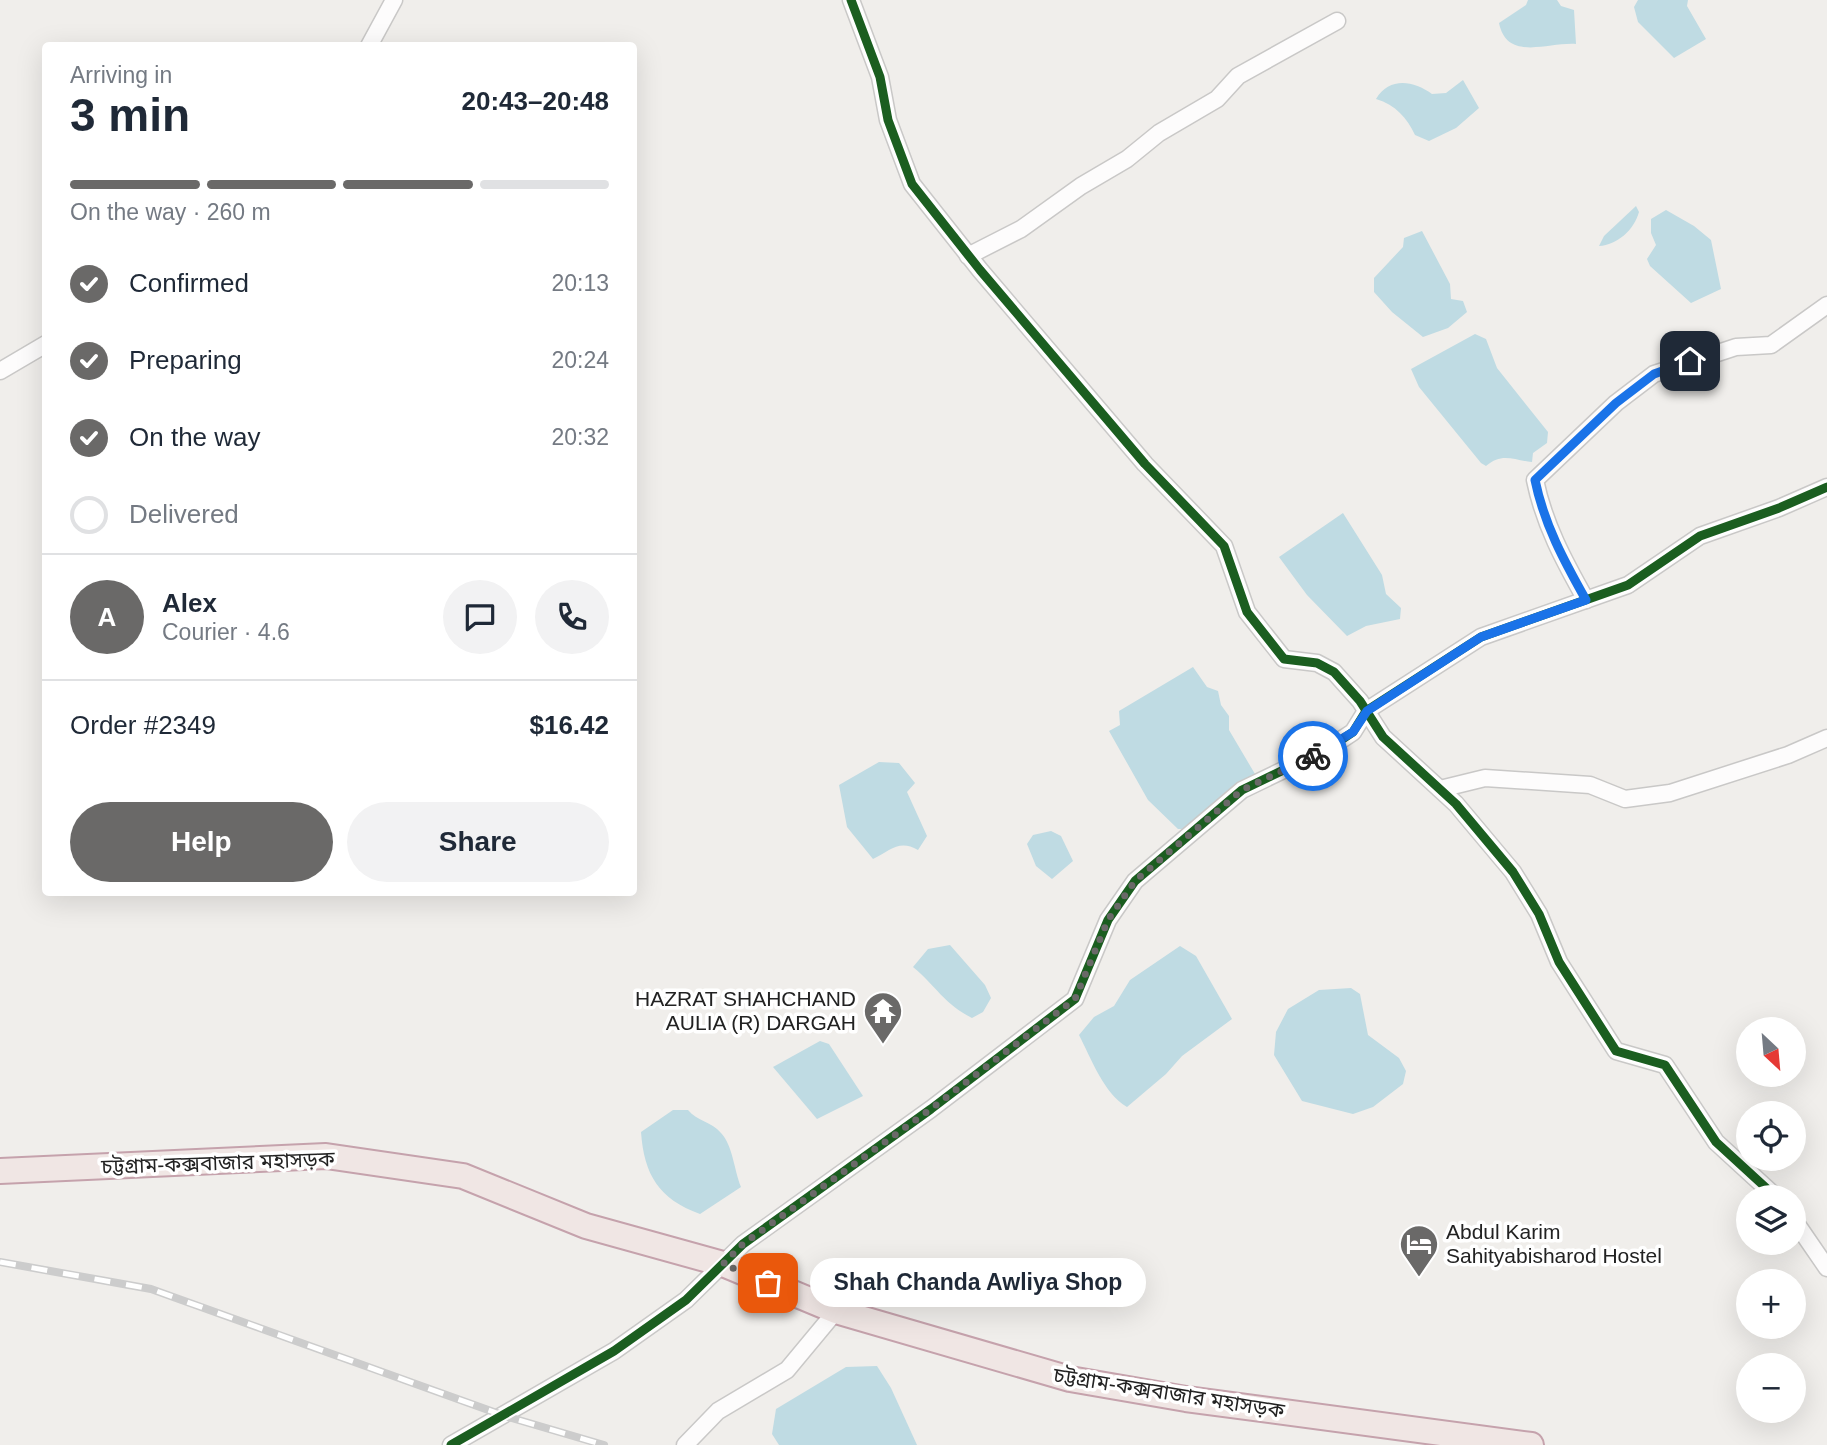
<!DOCTYPE html>
<meta charset="utf-8">
<style>
:root{--surface:#fff;--page:#f2f2f3;--text:#1f2937;--muted:#747a83;--line:#e0e1e3;--accent:#6a6968}
body{margin:0;font-family:Helvetica,"Noto Sans Bengali",sans-serif;background:var(--page);color:var(--text);height:100vh;display:flex;flex-direction:column;font-size:26px;white-space:nowrap}
*{box-sizing:border-box;margin:0}
p{font-size:23px;color:var(--muted)}
.icon{flex:none;width:38px;height:38px;fill:none;stroke:currentColor;stroke-width:2;stroke-linecap:round;stroke-linejoin:round}
.map{position:relative;flex:1;overflow:hidden}
.side{position:absolute;left:42px;top:42px;width:595px;height:854px;display:flex;flex-direction:column;background:var(--surface);border-radius:7px;box-shadow:0 7px 28px #0002}
.side>*{flex:none}
.needle{width:46px;rotate:154deg}
.controls{position:absolute;left:1736px;top:1017px;display:grid;gap:14px}
.controls a{display:grid;place-items:center;width:70px;height:70px;border-radius:50%;background:var(--surface);box-shadow:0 7px 28px #0002;font-size:35px}
.pin{position:absolute;display:grid;place-items:center;width:60px;height:60px;color:#fff;margin:-30px;border-radius:14px;box-shadow:0 4px 10px #0006}
.courier{position:absolute;display:grid;place-items:center;width:70px;height:70px;margin:-35px;border:5px solid #1a73e8;border-radius:50%;background:#fff;color:#222;box-shadow:0 2px 9px #0007}
.bubble{position:absolute;height:49px;border-radius:24px;background:var(--surface);box-shadow:0 7px 28px #0002;font-size:23px;font-weight:700;line-height:49px;text-align:center}
.head em{font-style:normal;font-weight:700}
.head div{display:flex;flex-direction:column-reverse}
.head{display:flex;align-items:center;justify-content:space-between;height:119px;padding:0 28px}
h1{font-size:46px;font-weight:700;line-height:52px}
.bar{display:grid;grid-template-columns:repeat(4,1fr);gap:10px 7px;align-content:center;height:84px;padding:0 28px}
.bar i{height:9px;border-radius:5px;background:var(--line)}
.bar .current{background:var(--accent)}
.bar p{grid-column:span 4}
.line{display:flex;align-items:center;gap:18px;padding:0 28px;border-top:2px solid var(--line)}
.line div{flex:1}
.round{display:grid;place-items:center;flex:none;width:74px;height:74px;border-radius:37px;background:var(--page)}
ol{padding:0 28px;list-style:none}
li{display:flex;align-items:center;gap:21px;height:77px}
li p{margin-inline-start:auto}
li .icon{padding:7px;border-radius:50%;background:var(--accent);color:#fff;stroke-width:4}
li:last-child{color:var(--muted)}
li i{width:38px;height:38px;border:4px solid var(--line);border-radius:50%}
.cta{display:flex;gap:14px;margin-top:auto;padding:14px 28px}
.cta a{flex:1;height:80px;border-radius:42px;background:var(--accent);color:#fff;font-size:28px;font-weight:700;line-height:80px;text-align:center}
.cta a+a{background:var(--page);color:var(--text)}
.map>svg:first-child{display:block}
.water{fill:#bfdbe3}
.lines{fill:none;stroke-linecap:round;stroke-linejoin:round}
.minor-casing{stroke:#c9c8c7;stroke-width:19}
.trunk-casing{stroke:#c5a2ac;stroke-width:28}
.minor{stroke:#fdfcfc;stroke-width:16}
.trunk{stroke:#f0e6e4;stroke-width:24}
.rail-casing{stroke:#ccc;stroke-width:8}
.rail{stroke:#fff;stroke-width:5;stroke-dasharray:16;stroke-linecap:butt}
.cycleway-casing{stroke:#fff;stroke-width:13}
.cycleway{stroke:#1b5e20;stroke-width:9}
.done{stroke:#6a6968;stroke-width:7;stroke-dasharray:0 12.6}
.route{stroke:#1a73e8;stroke-width:9}
.labels{text-anchor:middle;stroke-width:7;stroke-linejoin:round;paint-order:stroke}
.poi-label{font-size:21px;fill:#222;stroke:#fff;text-anchor:end}
.street-label{font-size:21px;fill:#222;stroke:#fff}
</style>
<div class="map">
<svg width="1827" height="1445" viewBox="0 0 1827 1445">
<rect width="100%" height="100%" fill="#f0eeeb"/>
<g class="water">
<path d="M 1528,0 L 1557,0 L 1561,6 L 1574,10 L 1576,44 C 1548,42 1507,62 1499,23 L 1526,5 Z"/>
<path d="M 1638,0 L 1688,0 L 1687,6 L 1706,39 L 1674,58 L 1638,22 L 1634,7 Z"/>
<path d="M 1463,80 L 1479,108 L 1456,128 L 1429,141 L 1415,135 C 1407,118 1396,105 1376,99 C 1389,77 1413,80 1432,94 L 1446,93 Z"/>
<path d="M 1636,206 L 1639,212 C 1634,230 1617,245 1599,246 L 1604,236 Z"/>
<path d="M 1666,210 L 1694,226 L 1711,240 L 1721,289 L 1691,303 L 1650,266 L 1647,259 L 1656,245 L 1651,233 L 1651,219 Z"/>
<path d="M 1422,231 L 1450,284 L 1451,299 L 1463,301 L 1467,312 L 1448,328 L 1423,337 L 1392,312 L 1374,292 L 1374,278 L 1403,247 L 1404,238 Z"/>
<path d="M 1475,334 L 1486,339 L 1497,368 L 1548,432 L 1547,443 L 1533,453 L 1532,462 C 1513,460 1502,452 1486,466 L 1481,463 L 1419,387 L 1411,369 Z"/>
<path d="M 1343,513 L 1382,575 L 1386,594 L 1401,608 L 1400,619 L 1366,626 L 1347,636 L 1307,595 L 1279,557 Z"/>
<path d="M 1193,667 L 1207,687 L 1218,691 L 1221,705 L 1229,716 L 1229,730 L 1255,774 L 1185,829 L 1178,829 L 1148,800 L 1109,731 L 1120,725 L 1119,711 Z"/>
<path d="M 879,762 L 899,763 L 915,783 L 907,792 L 927,836 L 918,850 C 899,839 890,851 873,859 L 847,827 L 839,785 Z"/>
<path d="M 1051,831 L 1061,836 L 1073,861 L 1052,879 L 1036,866 L 1027,844 L 1033,835 Z"/>
<path d="M 950,945 L 985,985 L 991,998 L 983,1012 L 972,1018 C 944,1004 936,986 913,967 L 928,949 Z"/>
<path d="M 1180,946 L 1196,956 L 1232,1019 L 1182,1056 L 1166,1074 L 1127,1107 C 1104,1094 1091,1058 1079,1035 L 1094,1017 L 1114,1006 L 1130,980 Z"/>
<path d="M 1351,988 L 1360,994 L 1368,1035 L 1399,1058 L 1406,1071 L 1403,1084 L 1373,1107 L 1353,1114 L 1302,1101 L 1274,1055 L 1276,1032 L 1288,1009 L 1319,990 Z"/>
<path d="M 820,1041 L 829,1044 L 863,1096 L 817,1119 L 773,1067 Z"/>
<path d="M 673,1110 L 688,1110 C 697,1121 712,1122 721,1133 C 733,1146 734,1170 741,1187 L 700,1214 C 659,1199 644,1175 641,1132 Z"/>
<path d="M 877,1366 L 891,1388 L 917,1445 L 779,1445 L 772,1434 L 776,1409 L 846,1367 Z"/>
</g>
<g class="lines">
<g class="minor-casing">
<g id="minor">
<path d="M 851,0 L 880,77 L 888,120 L 912,184 L 980,270 L 1145,464 L 1224,546 L 1247,612 L 1284,659 L 1317,663 L 1334,672 L 1360,701 L 1383,737 L 1456,804 L 1513,872 L 1539,914 L 1559,962 L 1616,1051 L 1665,1065 L 1716,1142 L 1776,1197"/>
<path d="M 369,46 L 394,0"/>
<path d="M 968,256 L 1021,229 L 1081,186 L 1127,159 L 1159,133 L 1217,99 L 1238,76 L 1337,21"/>
<path d="M 0,371 L 46,344"/>
<path d="M 1586,600 C 1564,561 1544,524 1535,480 L 1616,403 L 1654,374 L 1736,347 L 1771,345 L 1827,305"/>
<path d="M 1440,789 L 1485,778 L 1590,785 L 1625,799 L 1670,793 L 1788,755 L 1827,738"/>
<path d="M 1794,1220 L 1827,1268"/>
<path d="M 451,1445 L 614,1351 L 686,1300 L 743,1244 L 931,1109 L 1075,999 L 1108,920 L 1135,881 L 1242,790 L 1329,748 L 1353,732 L 1366,711 L 1481,637 L 1628,585 L 1700,536 L 1779,508 L 1827,487"/>
<path d="M 685,1445 L 718,1411 L 787,1370 L 836,1311"/>
</g>
</g>
<g class="trunk-casing">
<path id="trunk" d="M 0,1171 L 326,1156 L 463,1176 L 586,1226 L 723,1264 L 836,1311 L 1070,1379 L 1186,1399 L 1531,1445"/>
</g>
<use href="#minor" class="minor"/>
<use href="#trunk" class="trunk"/>
<g class="rail-casing">
<path id="rail" d="M 0,1262 L 151,1289 L 505,1416 L 604,1445"/>
</g>
<use href="#rail" class="rail"/>
<g class="cycleway-casing">
<g id="cycleway">
<path d="M 851,0 L 880,77 L 888,120 L 912,184 L 980,270 L 1145,464 L 1224,546 L 1247,612 L 1284,659 L 1317,663 L 1334,672 L 1360,701 L 1383,737 L 1456,804 L 1513,872 L 1539,914 L 1559,962 L 1616,1051 L 1665,1065 L 1716,1142 L 1776,1197"/>
<path d="M 451,1445 L 614,1351 L 686,1300 L 743,1244 L 931,1109 L 1075,999 L 1108,920 L 1135,881 L 1242,790 L 1329,748 L 1353,732 L 1366,711 L 1481,637 L 1628,585 L 1700,536 L 1779,508 L 1827,487"/>
</g>
</g>
<use href="#cycleway" class="cycleway"/>
</g>
<g class="lines">
<path class="done" d="M 768,1283 L 723,1264 L 743,1244 L 931,1109 L 1075,999 L 1108,920 L 1135,881 L 1242,790 L 1313,756"/>
<path class="route" d="M 1313,756 L 1353,732 L 1367,711 L 1481,637 L 1586,600 C 1564,561 1544,524 1535,480 L 1616,403 L 1654,374 L 1690,361"/>
</g>
<defs>
<g id="temple-pin" transform="scale(2.0125)"><path d="M0 17L-7.5 6A9.5 9.5 0 1 1 7.5 6Z" fill="#6a6968" stroke="#fff"/><path d="M0-6L5-2H3V0L6.5 2.5H4V6H1.5V3h-3V6H-4V2.5H-6.5L-3 0V-2H-5Z" fill="#fff"/></g>
<g id="hotel-pin" transform="scale(2.0125)"><path d="M0 17L-7.5 6A9.5 9.5 0 1 1 7.5 6Z" fill="#6a6968" stroke="#fff"/><path d="M-6-4.5h1.5V1H6V5H4.5V3h-9V5H-6ZM-4 0a1.8 1.8 0 1 1 3.6 0ZM.5 0V-2.5h3Q6-2.5 6 0Z" fill="#fff"/></g>
</defs>
<g fill-rule="evenodd">
<use href="#temple-pin" x="883" y="1011"/>
<use href="#hotel-pin" x="1419" y="1244"/>
</g>
<g class="labels">
<g class="poi-label">
<text x="856" y="1006">HAZRAT SHAHCHAND<tspan x="856" dy="24">AULIA (R) DARGAH</tspan></text>
<text x="1446" y="1239" text-anchor="start">Abdul Karim<tspan x="1446" dy="24">Sahityabisharod Hostel</tspan></text>
</g>
<g class="street-label">
<text transform="translate(218 1163) rotate(-2)" y="7">চট্টগ্রাম-কক্সবাজার মহাসড়ক</text>
<text transform="translate(1169 1393) rotate(9)" y="7">চট্টগ্রাম-কক্সবাজার মহাসড়ক</text>
</g>
</g>
</svg>
<div class="controls">
<a><svg class="needle" viewBox="-14 -14 28 28"><path d="M0-13l5 13h-10z" fill="#e53935"/><path d="M0 13l5-13h-10z" fill="#747a83"/></svg></a>
<a><svg class="icon" aria-label="locate" viewBox="0 0 24 24"><circle cx="12" cy="12" r="6"/><path d="M12 2v4M12 18v4M2 12h4M18 12h4"/></svg></a>
<a><svg class="icon" aria-label="layers" viewBox="0 0 24 24"><path d="M12 4l9 5-9 5-9-5zM3 14l9 5 9-5"/></svg></a>
<a>+</a>
<a>−</a>
</div>
<div class="pin" style="left:768px;top:1283px;background:#ea580c"><svg class="icon" aria-label="bag" viewBox="0 0 24 24"><path d="M5 8h14l-1 12H6zM9 8a3 3 0 0 1 6 0"/></svg></div>
<div class="pin" style="left:1690px;top:361px;background:#1f2937"><svg class="icon" aria-label="home" viewBox="0 0 24 24"><path d="M3 11l9-7 9 7M6 9v11h12V9"/></svg></div>
<div class="courier" style="left:1313px;top:756px"><svg class="icon" aria-label="bike" viewBox="0 0 24 24"><circle cx="6" cy="16" r="4"/><circle cx="18" cy="16" r="4"/><path d="M6 16l4-8h5l3 8M10 8l3 8H6M13 5h3"/></svg></div>
<div class="bubble" style="left:810px;top:1258px;width:336px">Shah Chanda Awliya Shop</div>
<section class="side">
<div class="head"><div><h1>3 min</h1><p>Arriving in</p></div><em>20:43–20:48</em></div>
<div class="bar"><i class="current"></i><i class="current"></i><i class="current"></i><i></i><p>On the way · 260 m</p></div>
<ol>
<li><svg class="icon" aria-label="check" viewBox="0 0 24 24"><path d="M5 12l5 5 9-10"/></svg>Confirmed<p>20:13</p></li>
<li><svg class="icon" aria-label="check" viewBox="0 0 24 24"><path d="M5 12l5 5 9-10"/></svg>Preparing<p>20:24</p></li>
<li><svg class="icon" aria-label="check" viewBox="0 0 24 24"><path d="M5 12l5 5 9-10"/></svg>On the way<p>20:32</p></li>
<li><i></i>Delivered</li>
</ol>
<div class="line" style="height:126px"><b class="round" style="background:var(--accent);color:#fff">A</b><div><b>Alex</b><p>Courier · 4.6</p></div><a class="round"><svg class="icon" aria-label="chat" viewBox="0 0 24 24"><path d="M4 5h16v11H9l-5 4z"/></svg></a><a class="round"><svg class="icon" aria-label="phone" viewBox="0 0 24 24"><path d="M5 4h4l2 5-3 2q2 4 5 5l2-3 5 2v4C11 20 4 13 5 4z"/></svg></a></div>
<div class="line" style="height:91px"><div>Order #2349</div><b>$16.42</b></div>
<div class="cta"><a>Help</a><a>Share</a></div>
</section>
</div>
